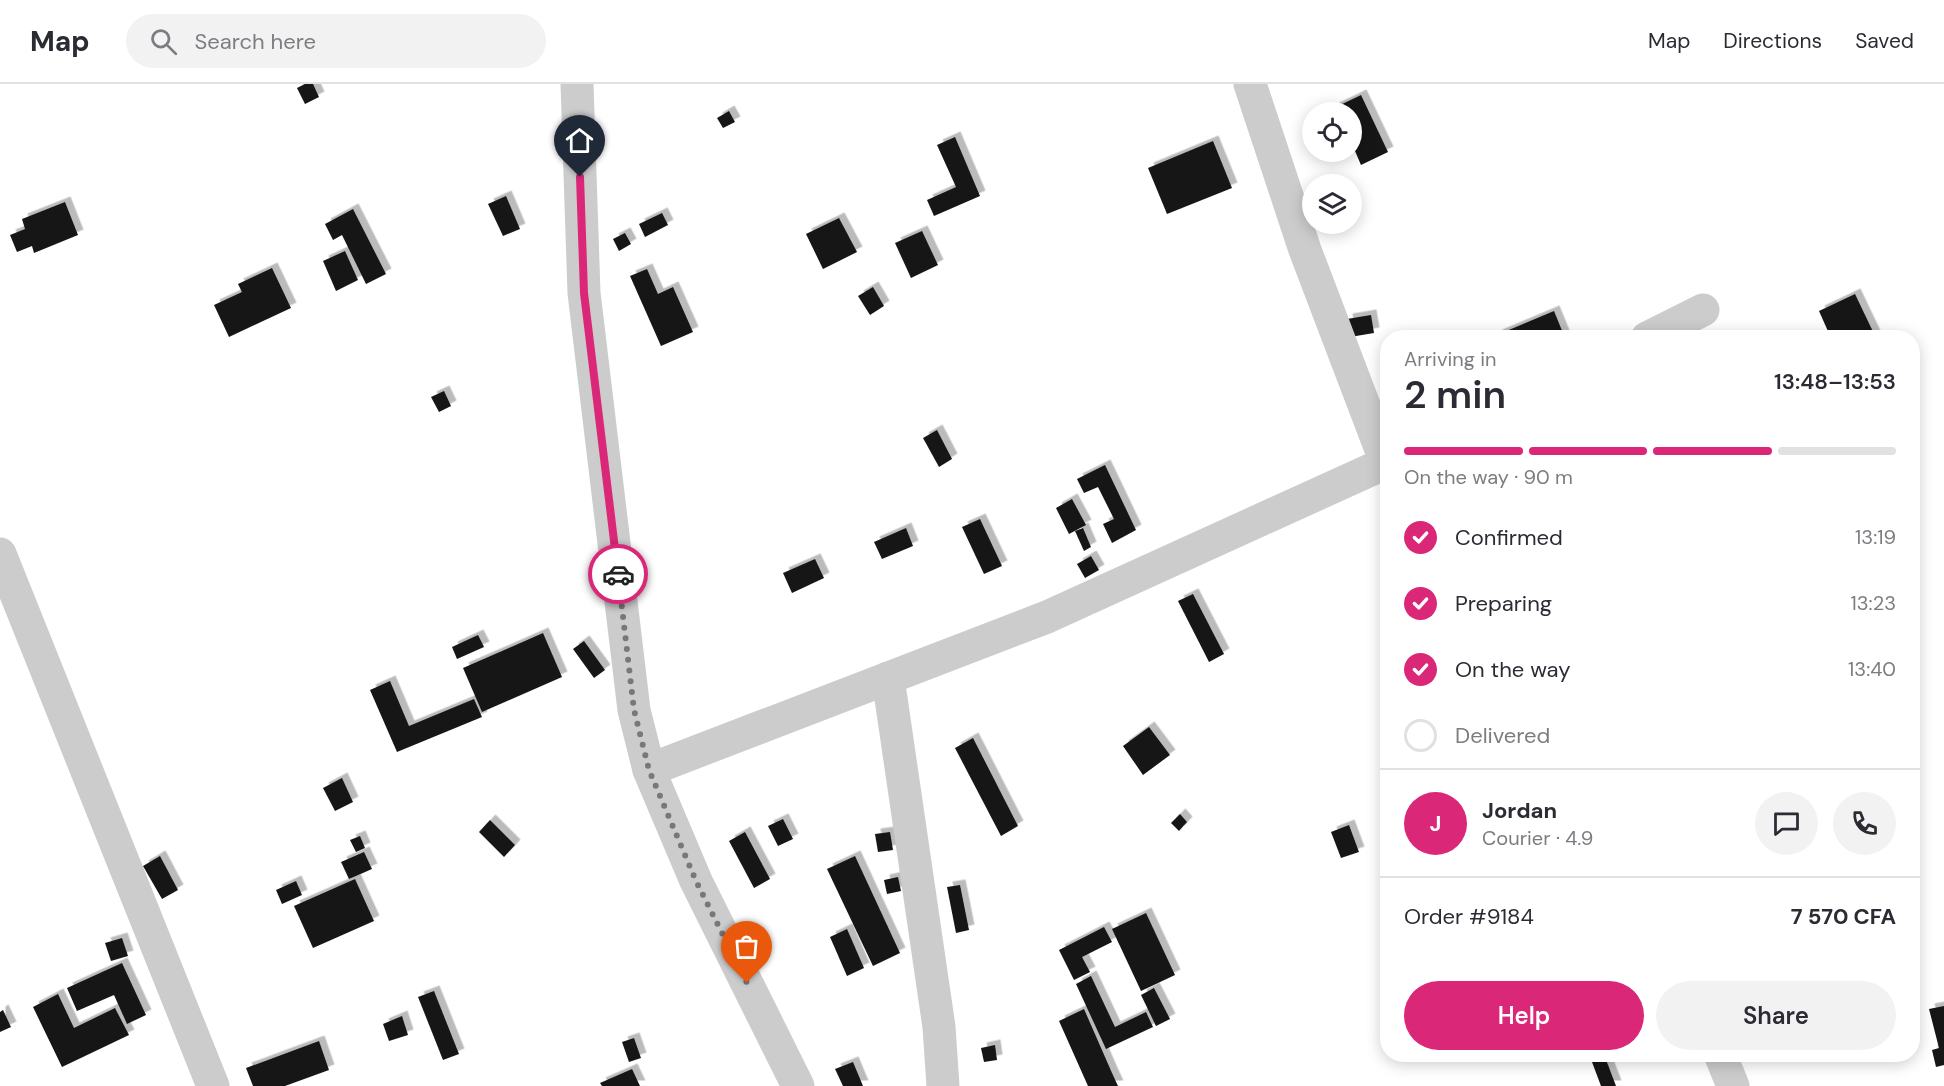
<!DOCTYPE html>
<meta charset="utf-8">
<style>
:root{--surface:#fff;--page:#f2f2f3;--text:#2b2b33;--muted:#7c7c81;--line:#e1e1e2;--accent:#db2777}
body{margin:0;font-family:"DM Sans",sans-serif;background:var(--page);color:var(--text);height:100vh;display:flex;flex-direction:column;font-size:22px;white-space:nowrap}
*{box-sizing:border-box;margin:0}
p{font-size:20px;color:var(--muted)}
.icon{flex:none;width:33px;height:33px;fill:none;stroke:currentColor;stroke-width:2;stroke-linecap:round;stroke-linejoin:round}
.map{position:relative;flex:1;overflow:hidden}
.side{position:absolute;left:1380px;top:246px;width:540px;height:732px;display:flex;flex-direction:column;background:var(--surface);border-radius:24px;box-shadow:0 3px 15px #0003}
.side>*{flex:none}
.buttons{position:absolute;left:1302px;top:18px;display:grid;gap:12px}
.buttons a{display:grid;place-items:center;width:60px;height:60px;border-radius:50%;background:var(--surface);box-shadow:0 3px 15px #0003;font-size:30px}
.pin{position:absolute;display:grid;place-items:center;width:51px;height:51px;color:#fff;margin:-62px -26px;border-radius:50% 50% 50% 0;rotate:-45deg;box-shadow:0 0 6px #0007}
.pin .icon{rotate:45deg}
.courier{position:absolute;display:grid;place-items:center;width:60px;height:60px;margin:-30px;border:4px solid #db2777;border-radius:50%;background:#fff;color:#222;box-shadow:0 2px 8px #0007}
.headline em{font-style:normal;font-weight:600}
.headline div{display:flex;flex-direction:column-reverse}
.headline{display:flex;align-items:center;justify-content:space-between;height:102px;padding:0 24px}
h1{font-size:39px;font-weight:600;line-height:45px}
.bar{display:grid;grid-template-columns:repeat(4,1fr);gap:9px 6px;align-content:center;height:72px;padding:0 24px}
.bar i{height:8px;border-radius:4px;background:var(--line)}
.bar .on{background:var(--accent)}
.bar p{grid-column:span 4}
.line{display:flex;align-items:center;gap:15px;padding:0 24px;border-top:2px solid var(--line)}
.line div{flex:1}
.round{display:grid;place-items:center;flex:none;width:63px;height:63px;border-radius:32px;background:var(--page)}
ol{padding:0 24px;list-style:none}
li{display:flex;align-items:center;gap:18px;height:66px}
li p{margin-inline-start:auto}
li .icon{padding:6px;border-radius:50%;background:var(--accent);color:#fff;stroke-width:4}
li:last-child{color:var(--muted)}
li i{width:33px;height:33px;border:3px solid var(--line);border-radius:50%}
.button{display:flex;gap:12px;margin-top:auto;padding:12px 24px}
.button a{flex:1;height:69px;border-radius:36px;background:var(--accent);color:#fff;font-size:24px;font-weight:600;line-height:69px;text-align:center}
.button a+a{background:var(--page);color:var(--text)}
header{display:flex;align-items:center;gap:36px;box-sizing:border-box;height:84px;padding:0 30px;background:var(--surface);border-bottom:2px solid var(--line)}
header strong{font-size:28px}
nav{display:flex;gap:33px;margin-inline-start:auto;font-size:21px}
.search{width:420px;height:54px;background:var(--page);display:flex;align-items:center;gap:15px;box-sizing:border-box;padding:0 21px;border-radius:33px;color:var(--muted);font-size:22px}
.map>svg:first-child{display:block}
.building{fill:#161616;filter:url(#shadow)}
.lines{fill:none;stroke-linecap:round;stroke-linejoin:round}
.minor{stroke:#ccc;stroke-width:33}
.done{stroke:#787878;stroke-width:6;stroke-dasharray:0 10.8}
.route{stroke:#db2777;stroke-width:8}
</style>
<header>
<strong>Map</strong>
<div class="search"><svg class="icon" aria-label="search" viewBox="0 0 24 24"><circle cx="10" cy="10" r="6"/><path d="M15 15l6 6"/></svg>Search here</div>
<nav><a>Map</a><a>Directions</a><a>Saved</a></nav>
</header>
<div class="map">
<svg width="1944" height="1002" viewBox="0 0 1944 1002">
<defs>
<filter id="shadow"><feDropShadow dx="5.5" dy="-5.5" stdDeviation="0" flood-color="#0004"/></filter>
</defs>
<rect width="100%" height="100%" fill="#fff"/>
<g class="building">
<path d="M 305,0 L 313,0 L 319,13 L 305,20 L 297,4 Z"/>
<path d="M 1361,11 L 1388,68 L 1361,81 L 1352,60 L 1352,28 L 1336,28 L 1334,24 Z"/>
<path d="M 729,27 L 735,38 L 723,44 L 717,34 Z"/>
<path d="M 955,53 L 980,112 L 934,132 L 927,116 L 956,103 L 937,61 Z"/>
<path d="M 1213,57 L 1232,104 L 1167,130 L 1148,84 Z"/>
<path d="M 506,112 L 520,145 L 503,152 L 488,120 Z"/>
<path d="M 65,118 L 78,151 L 34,169 L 32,162 L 17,168 L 10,151 L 25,145 L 22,135 Z"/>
<path d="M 353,125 L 386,190 L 366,200 L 342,151 L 333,156 L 325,140 Z"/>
<path d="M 662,129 L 668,141 L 645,153 L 639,140 Z"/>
<path d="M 839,134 L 857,168 L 823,185 L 806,150 Z"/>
<path d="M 922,147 L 938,181 L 911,194 L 895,159 Z"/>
<path d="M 625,149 L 631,160 L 619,167 L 613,155 Z"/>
<path d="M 345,167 L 358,196 L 336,207 L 323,177 Z"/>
<path d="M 272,184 L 291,224 L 229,253 L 214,221 L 242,208 L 238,200 Z"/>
<path d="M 647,185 L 658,210 L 673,203 L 693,248 L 661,262 L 630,192 Z"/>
<path d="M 873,203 L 884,222 L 870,231 L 858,212 Z"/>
<path d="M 1855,210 L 1876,254 L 1831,254 L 1819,227 Z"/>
<path d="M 1554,227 L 1565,254 L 1498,254 L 1497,251 Z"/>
<path d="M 1371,231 L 1374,249 L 1350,253 L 1347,235 Z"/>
<path d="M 444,307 L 451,322 L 439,328 L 431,313 Z"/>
<path d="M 937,346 L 952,375 L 939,383 L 923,354 Z"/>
<path d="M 1105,381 L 1136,446 L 1112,459 L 1103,440 L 1114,435 L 1098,403 L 1084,409 L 1077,395 Z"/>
<path d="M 1072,415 L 1086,441 L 1069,450 L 1056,424 Z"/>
<path d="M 980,435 L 1002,482 L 984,490 L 962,443 Z"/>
<path d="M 906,444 L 913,462 L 882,475 L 874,458 Z"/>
<path d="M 1083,444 L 1091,463 L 1084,467 L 1075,447 Z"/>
<path d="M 1091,472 L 1099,486 L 1085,494 L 1077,480 Z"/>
<path d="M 815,475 L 824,494 L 792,509 L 783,489 Z"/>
<path d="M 1193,510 L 1224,570 L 1209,578 L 1178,517 Z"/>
<path d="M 543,549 L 562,593 L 482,628 L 463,584 Z"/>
<path d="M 478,551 L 484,563 L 457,575 L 452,563 Z"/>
<path d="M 584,557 L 605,586 L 594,594 L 573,565 Z"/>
<path d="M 390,597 L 409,642 L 474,615 L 482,633 L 397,668 L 370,606 Z"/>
<path d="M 1149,643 L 1170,671 L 1143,691 L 1123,662 Z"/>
<path d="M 973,654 L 1018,742 L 1001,752 L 955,664 Z"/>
<path d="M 342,694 L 353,718 L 335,727 L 323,704 Z"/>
<path d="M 1180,730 L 1187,738 L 1179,747 L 1171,739 Z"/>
<path d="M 783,735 L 793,755 L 778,762 L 768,742 Z"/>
<path d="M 490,736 L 515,761 L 504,773 L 479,748 Z"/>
<path d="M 1349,741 L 1359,768 L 1341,774 L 1331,748 Z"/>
<path d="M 745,748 L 770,795 L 754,804 L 729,757 Z"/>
<path d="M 890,748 L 893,766 L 878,768 L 875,750 Z"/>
<path d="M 360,752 L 365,764 L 356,768 L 350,756 Z"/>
<path d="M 364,768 L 372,785 L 349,795 L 341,778 Z"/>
<path d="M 160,772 L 178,806 L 162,815 L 143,782 Z"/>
<path d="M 855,772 L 900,869 L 873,882 L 827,785 Z"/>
<path d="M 898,793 L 901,807 L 887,810 L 884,796 Z"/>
<path d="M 355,795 L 374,837 L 313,864 L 294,822 Z"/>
<path d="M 296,797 L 302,811 L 282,820 L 276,806 Z"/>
<path d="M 960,801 L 969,846 L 956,849 L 947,803 Z"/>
<path d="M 1146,829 L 1175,891 L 1141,907 L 1112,845 Z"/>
<path d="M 1104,843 L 1112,858 L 1082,873 L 1090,888 L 1074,896 L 1059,866 Z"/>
<path d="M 847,845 L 864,884 L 847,892 L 830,853 Z"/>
<path d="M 122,854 L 128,872 L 111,877 L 105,859 Z"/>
<path d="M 122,879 L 146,931 L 127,940 L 114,911 L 77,927 L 67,904 Z"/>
<path d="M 1091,892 L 1115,943 L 1146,928 L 1153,943 L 1106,965 L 1076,900 Z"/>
<path d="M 1154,904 L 1170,935 L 1156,942 L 1141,911 Z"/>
<path d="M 434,907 L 459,970 L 443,976 L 418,913 Z"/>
<path d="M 58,910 L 74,944 L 115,924 L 129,951 L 62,983 L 33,923 Z"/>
<path d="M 1944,922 L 1944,981 L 1936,983 L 1932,966 L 1939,964 L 1929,925 Z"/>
<path d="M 1084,925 L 1112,989 L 1118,1002 L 1088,1002 L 1059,937 Z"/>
<path d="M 3,926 L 11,943 L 0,948 L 0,928 Z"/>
<path d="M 402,932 L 408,951 L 389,957 L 383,940 Z"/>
<path d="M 634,954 L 641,974 L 629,978 L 622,958 Z"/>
<path d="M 319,957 L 329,986 L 285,1002 L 253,1002 L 246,984 Z"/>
<path d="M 995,961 L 997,976 L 984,978 L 981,964 Z"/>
<path d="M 1605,973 L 1616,1002 L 1601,1002 L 1592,978 Z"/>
<path d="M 853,978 L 863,1002 L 843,1002 L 835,985 Z"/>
<path d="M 632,985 L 640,1002 L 602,1002 L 600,999 Z"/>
</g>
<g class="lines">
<g class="minor">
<path d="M 577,0 L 584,209 L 634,626 L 649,686 L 696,797 L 798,1002"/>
<path d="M 1250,0 L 1305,166 L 1386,379"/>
<path d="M 1647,254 L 1703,226"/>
<path d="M 0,470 L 213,1002"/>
<path d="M 888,594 L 939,943 L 943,1002"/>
<path d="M 649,686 L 1047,533 L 1388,378"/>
<path d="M 1720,970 L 1733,1002"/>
</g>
</g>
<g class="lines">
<path class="done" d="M 618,490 L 634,626 L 649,686 L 696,797 L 747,899"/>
<path class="route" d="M 580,93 L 584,209 L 618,490"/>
</g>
</svg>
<div class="buttons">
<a><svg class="icon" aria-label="locate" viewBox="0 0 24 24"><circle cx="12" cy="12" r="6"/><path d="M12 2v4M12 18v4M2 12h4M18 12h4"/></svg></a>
<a><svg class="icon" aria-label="layers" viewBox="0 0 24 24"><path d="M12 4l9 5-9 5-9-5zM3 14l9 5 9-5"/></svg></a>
</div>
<div class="pin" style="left:747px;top:899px;background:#ea580c"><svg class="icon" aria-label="bag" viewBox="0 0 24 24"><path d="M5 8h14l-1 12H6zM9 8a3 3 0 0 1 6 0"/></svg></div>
<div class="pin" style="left:580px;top:93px;background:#1f2937"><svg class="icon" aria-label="home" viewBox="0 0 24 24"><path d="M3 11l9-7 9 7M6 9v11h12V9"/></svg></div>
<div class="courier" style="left:618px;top:490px"><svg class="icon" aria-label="car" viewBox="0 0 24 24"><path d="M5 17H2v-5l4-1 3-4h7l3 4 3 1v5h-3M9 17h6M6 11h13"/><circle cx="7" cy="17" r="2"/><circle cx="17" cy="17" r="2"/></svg></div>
<section class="side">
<div class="headline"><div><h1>2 min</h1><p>Arriving in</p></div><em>13:48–13:53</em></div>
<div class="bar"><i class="on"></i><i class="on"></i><i class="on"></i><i></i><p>On the way · 90 m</p></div>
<ol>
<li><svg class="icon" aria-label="check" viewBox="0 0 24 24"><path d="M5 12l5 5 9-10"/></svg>Confirmed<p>13:19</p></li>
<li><svg class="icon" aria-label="check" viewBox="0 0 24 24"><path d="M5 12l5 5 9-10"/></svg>Preparing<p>13:23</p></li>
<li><svg class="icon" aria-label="check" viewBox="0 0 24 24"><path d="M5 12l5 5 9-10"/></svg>On the way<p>13:40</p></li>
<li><i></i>Delivered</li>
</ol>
<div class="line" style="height:108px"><b class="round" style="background:var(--accent);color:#fff">J</b><div><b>Jordan</b><p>Courier · 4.9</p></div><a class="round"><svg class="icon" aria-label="chat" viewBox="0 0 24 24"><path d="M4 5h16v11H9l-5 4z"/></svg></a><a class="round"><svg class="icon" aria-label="phone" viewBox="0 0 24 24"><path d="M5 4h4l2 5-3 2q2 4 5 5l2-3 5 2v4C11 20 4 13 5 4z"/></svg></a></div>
<div class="line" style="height:78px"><div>Order #9184</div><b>7 570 CFA</b></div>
<div class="button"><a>Help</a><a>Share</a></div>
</section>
</div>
